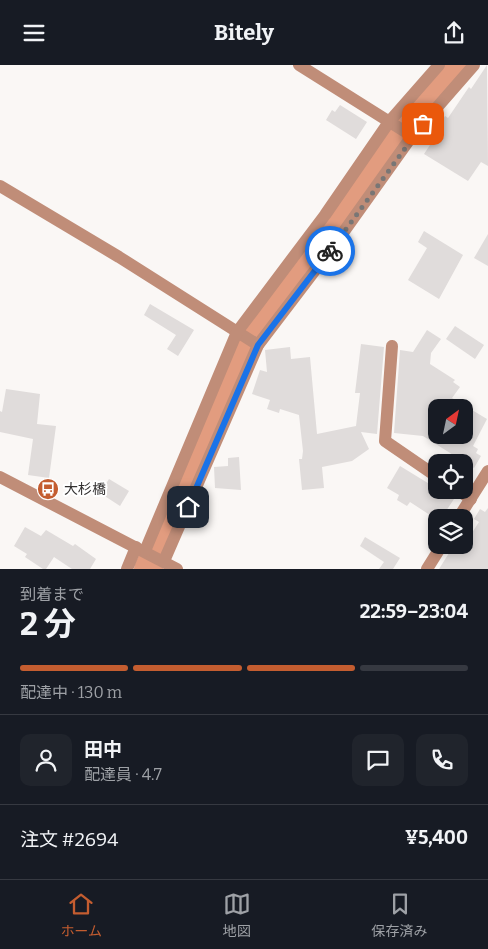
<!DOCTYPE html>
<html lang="ja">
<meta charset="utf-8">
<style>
:root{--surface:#171b24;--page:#20242c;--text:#f1f3f6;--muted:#9ea1a6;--line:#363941;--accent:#c45d30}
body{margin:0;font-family:Bitter,"Noto Sans JP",serif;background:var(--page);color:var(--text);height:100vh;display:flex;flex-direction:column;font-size:19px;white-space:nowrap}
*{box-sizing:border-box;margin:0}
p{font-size:16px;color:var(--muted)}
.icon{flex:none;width:28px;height:28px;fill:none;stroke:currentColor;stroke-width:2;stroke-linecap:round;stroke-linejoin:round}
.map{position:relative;height:504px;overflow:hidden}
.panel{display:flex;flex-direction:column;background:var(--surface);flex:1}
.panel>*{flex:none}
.needle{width:32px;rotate:33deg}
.fabs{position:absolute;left:428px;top:334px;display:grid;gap:10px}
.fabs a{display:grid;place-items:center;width:45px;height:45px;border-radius:10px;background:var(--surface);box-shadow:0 2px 8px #0003;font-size:25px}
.pin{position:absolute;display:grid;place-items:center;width:42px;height:42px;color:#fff;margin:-21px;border-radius:10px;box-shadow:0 2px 8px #0006}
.courier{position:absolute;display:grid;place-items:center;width:50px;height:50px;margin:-25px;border:4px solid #1a73e8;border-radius:50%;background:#fff;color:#222;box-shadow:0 1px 6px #0007}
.summary em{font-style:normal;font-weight:700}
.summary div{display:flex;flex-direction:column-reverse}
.summary{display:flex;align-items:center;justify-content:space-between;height:85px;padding:0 20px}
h1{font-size:32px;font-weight:700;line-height:38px}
.bar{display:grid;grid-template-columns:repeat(4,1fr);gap:8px 5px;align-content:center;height:60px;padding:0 20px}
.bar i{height:6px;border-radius:4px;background:var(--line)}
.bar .selected{background:var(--accent)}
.bar p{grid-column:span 4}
.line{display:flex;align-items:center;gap:12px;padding:0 20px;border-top:1px solid var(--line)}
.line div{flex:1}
.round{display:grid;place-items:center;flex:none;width:52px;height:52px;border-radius:10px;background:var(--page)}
header{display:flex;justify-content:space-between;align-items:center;height:65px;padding:0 20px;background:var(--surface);font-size:22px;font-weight:700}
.tab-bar{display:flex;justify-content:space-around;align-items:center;height:70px;border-top:1px solid var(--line);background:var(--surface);font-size:14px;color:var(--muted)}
.tab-bar a{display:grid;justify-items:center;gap:2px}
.tab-bar .selected{color:var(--accent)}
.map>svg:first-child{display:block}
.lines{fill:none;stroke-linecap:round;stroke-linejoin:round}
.river{stroke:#e29c7f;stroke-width:28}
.building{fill:#e0dcdb;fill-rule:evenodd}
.minor{stroke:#c08d78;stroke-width:12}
.done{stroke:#787675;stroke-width:5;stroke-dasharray:0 9}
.route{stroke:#1a73e8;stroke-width:6}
.labels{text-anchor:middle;stroke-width:4;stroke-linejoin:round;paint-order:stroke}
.poi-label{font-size:14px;fill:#323030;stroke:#fff;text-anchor:start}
</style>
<header><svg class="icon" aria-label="menu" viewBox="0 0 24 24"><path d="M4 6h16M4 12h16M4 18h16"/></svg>Bitely<svg class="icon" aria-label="share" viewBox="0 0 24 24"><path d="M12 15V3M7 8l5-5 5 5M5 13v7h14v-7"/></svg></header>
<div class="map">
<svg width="488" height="504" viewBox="0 0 488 504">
<rect width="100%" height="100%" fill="#faf7f5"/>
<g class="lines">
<path class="river" d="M 148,504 L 239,291 L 257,261 L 389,83 L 456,0"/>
</g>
<g class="building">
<path d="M 487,0 L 488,101 L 481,97 L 468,116 L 424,89 L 438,68 L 435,66 L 445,51 L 448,53 L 469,22 L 471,24 Z"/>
<path d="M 340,40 L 367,57 L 356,74 L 326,55 L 332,45 L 335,47 Z"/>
<path d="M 424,166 L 463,190 L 439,234 L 408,215 L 427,183 L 418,177 Z"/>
<path d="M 488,169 L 488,201 L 474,193 Z"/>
<path d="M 150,239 L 194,265 L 178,291 L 167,284 L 176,270 L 144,250 Z"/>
<path d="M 455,261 L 484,280 L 475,294 L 446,274 Z"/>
<path d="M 427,265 L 441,274 L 431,288 L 430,299 L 455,315 L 453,317 L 460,322 L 452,333 L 487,354 L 473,381 L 478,384 L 476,388 L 481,391 L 474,403 L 423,371 L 394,368 L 400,285 L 413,287 ZM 436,342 L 464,342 L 464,370 L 436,370 Z"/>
<path d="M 361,279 L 384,282 L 377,369 L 361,367 L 369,384 L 352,396 L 322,402 L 324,423 L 302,425 L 299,394 L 302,394 L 303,386 L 299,350 L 280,344 L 279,348 L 267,344 L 270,335 L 252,329 L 260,305 L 267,307 L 265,285 L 290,282 L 291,294 L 310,292 L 317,369 L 356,361 L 360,328 L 355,328 Z"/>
<path d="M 6,324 L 40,329 L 37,359 L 56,361 L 49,413 L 28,410 L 33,374 L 0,367 L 0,346 L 2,347 Z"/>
<path d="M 239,392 L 241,425 L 215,423 L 214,402 L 228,401 L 228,393 Z"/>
<path d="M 400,401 L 454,434 L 442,452 L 433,452 L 410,437 L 407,441 L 397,435 L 399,430 L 387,423 Z"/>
<path d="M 109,414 L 129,426 L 120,441 L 100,428 Z"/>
<path d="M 488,443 L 488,504 L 439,504 L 454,480 L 464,480 L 479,457 L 474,454 L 480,444 L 485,447 Z"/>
<path d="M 25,462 L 41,471 L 46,465 L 73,481 L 75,479 L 96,494 L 90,504 L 72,504 L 54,492 L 46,504 L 43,504 L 25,492 L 27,489 L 14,481 Z"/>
<path d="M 365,472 L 400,493 L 393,504 L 379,504 L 384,497 L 360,481 Z"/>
</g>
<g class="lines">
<g class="minor">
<path d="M 299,0 L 412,71"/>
<path d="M 0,121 L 119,192 L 258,280"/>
<path d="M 392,281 L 385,376 L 436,411"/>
<path d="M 0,412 L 177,504"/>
<path d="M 458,425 L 471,434"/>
<path d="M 459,452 L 488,406"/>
<path d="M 145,486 L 237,267 L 325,150 L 389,57 L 439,0"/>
<path d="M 164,496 L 258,280 L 335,179 L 412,71 L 474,0"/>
<path d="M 127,504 L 136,482"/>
<path d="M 427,504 L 442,480"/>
</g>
</g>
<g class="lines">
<path class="done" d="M 330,186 L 423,59"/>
<path class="route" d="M 188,442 L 258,280 L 330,186"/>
</g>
<defs>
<g id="bus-disc" transform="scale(1.125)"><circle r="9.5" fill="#c45d30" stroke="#fff"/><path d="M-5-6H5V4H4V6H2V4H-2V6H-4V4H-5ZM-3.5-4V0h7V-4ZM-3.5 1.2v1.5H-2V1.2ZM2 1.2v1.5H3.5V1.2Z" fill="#fff"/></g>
</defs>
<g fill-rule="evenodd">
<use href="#bus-disc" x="48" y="424"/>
</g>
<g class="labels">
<g class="poi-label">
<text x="64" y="429">大杉橋</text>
</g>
</g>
</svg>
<div class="fabs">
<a><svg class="needle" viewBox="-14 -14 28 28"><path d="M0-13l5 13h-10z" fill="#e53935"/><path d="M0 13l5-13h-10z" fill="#9ea1a6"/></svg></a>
<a><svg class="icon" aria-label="locate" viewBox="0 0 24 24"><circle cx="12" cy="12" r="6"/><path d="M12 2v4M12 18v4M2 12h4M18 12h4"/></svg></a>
<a><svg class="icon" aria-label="layers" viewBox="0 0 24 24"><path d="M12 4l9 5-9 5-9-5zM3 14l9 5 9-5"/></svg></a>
</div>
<div class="pin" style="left:423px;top:59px;background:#ea580c"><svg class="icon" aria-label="bag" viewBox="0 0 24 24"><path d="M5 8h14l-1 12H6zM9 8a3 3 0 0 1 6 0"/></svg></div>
<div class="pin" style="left:188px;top:442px;background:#1f2937"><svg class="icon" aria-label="home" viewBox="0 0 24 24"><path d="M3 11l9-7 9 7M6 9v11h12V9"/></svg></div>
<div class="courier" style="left:330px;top:186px"><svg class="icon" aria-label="bike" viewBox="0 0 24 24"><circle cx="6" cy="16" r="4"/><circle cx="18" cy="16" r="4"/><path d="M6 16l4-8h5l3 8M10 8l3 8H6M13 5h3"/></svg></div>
</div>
<section class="panel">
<div class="summary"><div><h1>2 分</h1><p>到着まで</p></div><em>22:59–23:04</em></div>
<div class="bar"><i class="selected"></i><i class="selected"></i><i class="selected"></i><i></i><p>配達中 · 130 m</p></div>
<div class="line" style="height:90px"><a class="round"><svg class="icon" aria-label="person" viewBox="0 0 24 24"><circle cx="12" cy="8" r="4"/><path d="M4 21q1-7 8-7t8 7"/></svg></a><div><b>田中</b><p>配達員 · 4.7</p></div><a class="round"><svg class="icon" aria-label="chat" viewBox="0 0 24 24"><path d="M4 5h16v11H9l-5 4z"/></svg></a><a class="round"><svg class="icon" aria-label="phone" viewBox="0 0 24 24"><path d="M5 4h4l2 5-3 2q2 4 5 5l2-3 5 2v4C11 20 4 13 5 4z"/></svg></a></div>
<div class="line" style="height:65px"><div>注文 #2694</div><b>¥5,400</b></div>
</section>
<nav class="tab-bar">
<a class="selected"><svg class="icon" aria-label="home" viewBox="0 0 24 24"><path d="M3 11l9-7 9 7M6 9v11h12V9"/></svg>ホーム</a>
<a><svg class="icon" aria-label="map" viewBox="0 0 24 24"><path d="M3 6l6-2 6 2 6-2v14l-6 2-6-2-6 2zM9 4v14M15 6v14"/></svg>地図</a>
<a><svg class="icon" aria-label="saved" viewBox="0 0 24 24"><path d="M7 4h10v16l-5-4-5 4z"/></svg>保存済み</a>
</nav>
